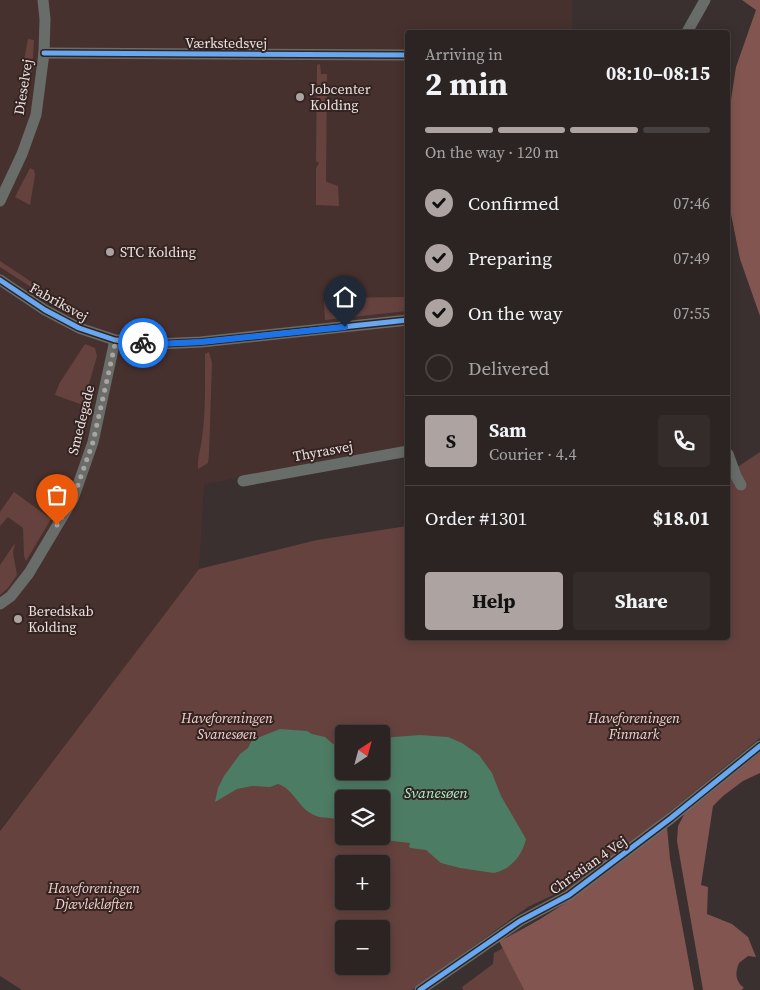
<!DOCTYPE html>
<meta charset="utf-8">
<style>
:root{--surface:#2b2423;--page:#332c2b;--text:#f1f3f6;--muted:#a6a4a6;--line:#474141;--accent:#ada3a1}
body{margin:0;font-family:"Source Serif 4",serif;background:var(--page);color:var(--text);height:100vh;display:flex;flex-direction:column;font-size:19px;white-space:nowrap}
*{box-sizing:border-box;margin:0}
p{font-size:16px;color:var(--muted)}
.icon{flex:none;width:28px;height:28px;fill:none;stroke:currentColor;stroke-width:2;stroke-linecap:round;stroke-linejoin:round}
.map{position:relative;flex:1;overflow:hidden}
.side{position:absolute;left:405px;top:30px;width:325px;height:610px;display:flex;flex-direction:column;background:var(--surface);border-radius:5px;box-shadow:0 2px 12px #0003,0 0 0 1px var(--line)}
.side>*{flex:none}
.needle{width:32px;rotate:36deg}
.fabs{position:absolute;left:335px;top:725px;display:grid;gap:10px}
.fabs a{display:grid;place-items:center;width:55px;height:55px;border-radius:5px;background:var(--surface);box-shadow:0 2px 12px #0003,0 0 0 1px var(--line);font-size:25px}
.pin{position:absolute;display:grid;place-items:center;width:42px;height:42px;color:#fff;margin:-51px -21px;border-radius:50% 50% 50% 0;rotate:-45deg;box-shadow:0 0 5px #0007}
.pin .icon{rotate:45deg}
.courier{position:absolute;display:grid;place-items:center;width:50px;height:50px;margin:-25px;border:4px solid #1a73e8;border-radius:50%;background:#fff;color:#222;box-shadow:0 1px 6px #0007}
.summary em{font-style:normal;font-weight:700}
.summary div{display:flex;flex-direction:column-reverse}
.summary{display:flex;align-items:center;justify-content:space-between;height:85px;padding:0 20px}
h1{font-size:32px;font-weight:700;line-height:38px}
.bar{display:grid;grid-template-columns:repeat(4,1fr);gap:8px 5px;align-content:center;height:60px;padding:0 20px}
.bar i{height:6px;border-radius:4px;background:var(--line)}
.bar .current{background:var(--accent)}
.bar p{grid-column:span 4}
.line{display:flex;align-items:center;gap:12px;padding:0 20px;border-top:1px solid var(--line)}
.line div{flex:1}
.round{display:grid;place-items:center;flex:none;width:52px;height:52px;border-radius:5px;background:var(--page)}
ol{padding:0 20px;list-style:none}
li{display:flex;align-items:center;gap:15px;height:55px}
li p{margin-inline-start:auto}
li .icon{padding:5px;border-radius:50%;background:var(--accent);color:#111;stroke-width:4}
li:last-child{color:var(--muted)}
li i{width:28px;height:28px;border:2px solid var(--line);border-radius:50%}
.cta{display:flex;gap:10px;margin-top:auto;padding:10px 20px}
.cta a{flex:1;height:58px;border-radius:5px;background:var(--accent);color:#111;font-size:20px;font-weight:700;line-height:58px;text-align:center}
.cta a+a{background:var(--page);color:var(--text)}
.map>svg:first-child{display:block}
.built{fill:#47312e}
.green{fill:#65423e;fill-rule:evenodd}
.forest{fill:#835550}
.water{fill:#4d7c64}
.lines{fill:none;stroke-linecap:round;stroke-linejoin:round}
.minor{stroke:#686d6a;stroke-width:11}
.cycleway-casing{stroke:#332321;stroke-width:8}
.cycleway{stroke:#66a8f1;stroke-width:5}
.done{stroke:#ada3a1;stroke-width:5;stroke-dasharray:0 9}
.route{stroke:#1a73e8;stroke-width:6}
.poi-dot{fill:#ada3a1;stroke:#332321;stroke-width:2}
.labels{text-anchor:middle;stroke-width:4;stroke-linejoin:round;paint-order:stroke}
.street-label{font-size:14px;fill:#ece1df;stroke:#332321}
.poi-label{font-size:14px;fill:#ece1df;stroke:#332321;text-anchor:start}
.park-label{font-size:14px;font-style:italic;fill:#f7d4cf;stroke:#332321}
.water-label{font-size:15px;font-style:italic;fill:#a3f6cb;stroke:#332321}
</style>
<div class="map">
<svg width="760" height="990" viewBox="0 0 760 990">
<rect width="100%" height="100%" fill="#39302f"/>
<path class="built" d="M 0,0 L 572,0 L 572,32 L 408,32 L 408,394 L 403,395 L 407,432 L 407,447 L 204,484 L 199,569 L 56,758 L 0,829 Z"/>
<g class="green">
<path d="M 28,39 L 34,40 L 32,73 L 28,96 L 18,93 Z"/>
<path d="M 320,64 L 321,74 L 327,74 L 326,180 L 327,182 L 338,186 L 339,206 L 316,205 L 316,168 L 319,163 L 316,161 L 317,65 Z"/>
<path d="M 30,168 L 34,170 L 35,175 L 30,205 L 15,197 Z"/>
<path d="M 0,261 L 48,293 L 45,296 L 0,267 Z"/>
<path d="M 405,297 L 407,311 L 325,320 L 324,302 L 328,298 Z"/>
<path d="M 85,344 L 95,348 L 97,356 L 83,405 L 55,395 L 59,384 Z"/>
<path d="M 209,352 L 212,363 L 209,454 L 208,463 L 198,469 C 197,457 201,449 202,438 C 206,410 205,382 205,354 Z"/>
<path d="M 760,452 L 760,738 L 640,836 L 570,887 L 528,907 L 412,990 L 22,990 L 0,976 L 0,831 L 199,569 L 317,540 L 407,526 L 408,638 L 728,638 L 728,471 L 733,470 ZM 344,734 L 381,734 L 381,771 L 344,771 ZM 344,799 L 381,799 L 381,836 L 344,836 ZM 344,864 L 381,864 L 381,901 L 344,901 ZM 344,929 L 381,929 L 381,966 L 344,966 Z"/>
<path d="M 14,492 L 51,519 L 26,561 L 24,556 L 23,528 L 8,517 L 0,526 L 0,512 Z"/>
<path d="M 15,543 L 13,553 L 17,575 L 8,588 L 0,595 L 0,565 Z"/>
<path d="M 503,948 L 524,990 L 463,990 L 462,987 L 493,964 L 494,953 Z"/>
</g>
<g class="forest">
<path d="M 742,0 L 760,0 L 760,316 L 740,259 L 728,199 L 728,119 L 736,67 L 756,10 Z"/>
<path d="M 760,753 L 760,773 L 743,781 L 723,796 L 713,806 L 701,885 L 708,887 L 707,914 L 732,924 L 748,937 L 756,957 L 748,956 L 739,963 C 735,973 735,981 744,988 L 741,990 L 703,990 L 677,841 L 678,826 L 685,813 Z"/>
<path d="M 667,827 L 670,859 L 694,990 L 524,990 L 499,941 C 561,912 613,868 667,827 Z"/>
</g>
<path class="water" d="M 280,729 L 307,731 L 312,734 L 325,737 L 333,744 L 344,745 L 344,771 L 381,771 L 381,738 L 420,735 L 448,737 L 462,743 L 479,755 L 492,773 L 501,796 L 526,839 C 522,856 511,869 494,873 L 460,868 L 441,863 L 426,850 L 411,848 L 409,847 L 410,843 L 385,840 L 372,836 L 381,836 L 381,799 L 344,799 L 344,824 C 335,815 324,820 314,815 C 298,808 294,789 278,784 L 270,787 L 252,786 L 237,789 L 215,802 L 218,788 L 224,776 L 240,754 L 248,748 L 252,740 Z"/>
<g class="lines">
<g class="minor">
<path d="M 687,32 L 705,0"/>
<path d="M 44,53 L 408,55"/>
<path d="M 0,201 L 22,154 L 36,115 L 44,53 L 45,19 L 43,0"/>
<path d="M 0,280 L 45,310 L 79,328 L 115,340 L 157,344 L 201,342 L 408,320"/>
<path d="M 728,454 L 736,476 L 741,485"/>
<path d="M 243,481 L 408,451"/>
<path d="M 0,604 L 11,596 L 29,573 L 73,499 L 93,442 L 115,340"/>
<path d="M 420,990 L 520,921 L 569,895 L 671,818 L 760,746"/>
</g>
<g class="cycleway-casing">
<g id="cycleway">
<path d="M 44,53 L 408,55"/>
<path d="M 0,280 L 45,310 L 79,328 L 115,340 L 157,344 L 201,342 L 408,320"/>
<path d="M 420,990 L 520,921 L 569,895 L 671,818 L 760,746"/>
</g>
</g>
<use href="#cycleway" class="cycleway"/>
</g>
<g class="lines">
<path class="done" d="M 57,525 L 73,499 L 93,442 L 116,340 L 143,343"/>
<path class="route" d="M 143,343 L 157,344 L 201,342 L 345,327"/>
</g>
<g class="poi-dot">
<circle cx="300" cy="97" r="5"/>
<circle cx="110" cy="252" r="5"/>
<circle cx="18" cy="619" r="5"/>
</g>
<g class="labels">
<g class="street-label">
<text x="226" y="48">Værkstedsvej</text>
<text transform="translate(23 87) rotate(-81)" y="5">Dieselvej</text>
<text transform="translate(59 302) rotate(29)" y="5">Fabriksvej</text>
<text transform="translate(81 420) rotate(-76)" y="5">Smedegade</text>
<text transform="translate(323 451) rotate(-10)" y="5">Thyrasvej</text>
<text transform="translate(588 865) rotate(-35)" y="5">Christian 4 Vej</text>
</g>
<g class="poi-label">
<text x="310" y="94">Jobcenter<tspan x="310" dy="16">Kolding</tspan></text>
<text x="120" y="257">STC Kolding</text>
<text x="28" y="616">Beredskab<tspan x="28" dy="16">Kolding</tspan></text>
</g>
<g class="park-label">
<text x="227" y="723">Haveforeningen<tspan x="227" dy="16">Svanesøen</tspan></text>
<text x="634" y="723">Haveforeningen<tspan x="634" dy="16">Finmark</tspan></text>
<text x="94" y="893">Haveforeningen<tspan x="94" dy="16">Djævlekløften</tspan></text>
</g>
<g class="water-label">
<text x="436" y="798">Svanesøen</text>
</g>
</g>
</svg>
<div class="fabs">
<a><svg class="needle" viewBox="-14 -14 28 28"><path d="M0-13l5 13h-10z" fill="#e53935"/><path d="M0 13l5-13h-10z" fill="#a6a4a6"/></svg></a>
<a><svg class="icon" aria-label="layers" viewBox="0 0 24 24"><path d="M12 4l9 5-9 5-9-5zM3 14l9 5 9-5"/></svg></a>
<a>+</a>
<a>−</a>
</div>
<div class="pin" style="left:57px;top:525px;background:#ea580c"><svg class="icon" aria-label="bag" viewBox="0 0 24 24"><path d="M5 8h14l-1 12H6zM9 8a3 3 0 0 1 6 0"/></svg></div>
<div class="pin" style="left:345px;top:327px;background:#1f2937"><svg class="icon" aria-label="home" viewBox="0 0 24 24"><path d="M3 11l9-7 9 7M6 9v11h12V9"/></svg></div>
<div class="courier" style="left:143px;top:343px"><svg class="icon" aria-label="bike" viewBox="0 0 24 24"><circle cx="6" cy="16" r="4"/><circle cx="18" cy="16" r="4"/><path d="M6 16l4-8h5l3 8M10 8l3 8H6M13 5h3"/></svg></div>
<section class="side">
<div class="summary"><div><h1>2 min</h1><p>Arriving in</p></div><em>08:10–08:15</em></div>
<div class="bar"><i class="current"></i><i class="current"></i><i class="current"></i><i></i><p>On the way · 120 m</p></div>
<ol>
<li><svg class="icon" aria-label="check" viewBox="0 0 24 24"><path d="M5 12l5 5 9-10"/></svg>Confirmed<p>07:46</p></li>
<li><svg class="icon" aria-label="check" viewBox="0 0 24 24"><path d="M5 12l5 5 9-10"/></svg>Preparing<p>07:49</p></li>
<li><svg class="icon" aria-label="check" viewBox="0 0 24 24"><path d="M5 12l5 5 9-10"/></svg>On the way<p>07:55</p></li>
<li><i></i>Delivered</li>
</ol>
<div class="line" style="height:90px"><b class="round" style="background:var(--accent);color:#111">S</b><div><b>Sam</b><p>Courier · 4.4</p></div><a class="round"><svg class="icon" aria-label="phone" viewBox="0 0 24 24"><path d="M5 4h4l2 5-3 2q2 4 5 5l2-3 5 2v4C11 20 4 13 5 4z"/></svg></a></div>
<div class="line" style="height:65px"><div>Order #1301</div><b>$18.01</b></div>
<div class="cta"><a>Help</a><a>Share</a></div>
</section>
</div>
